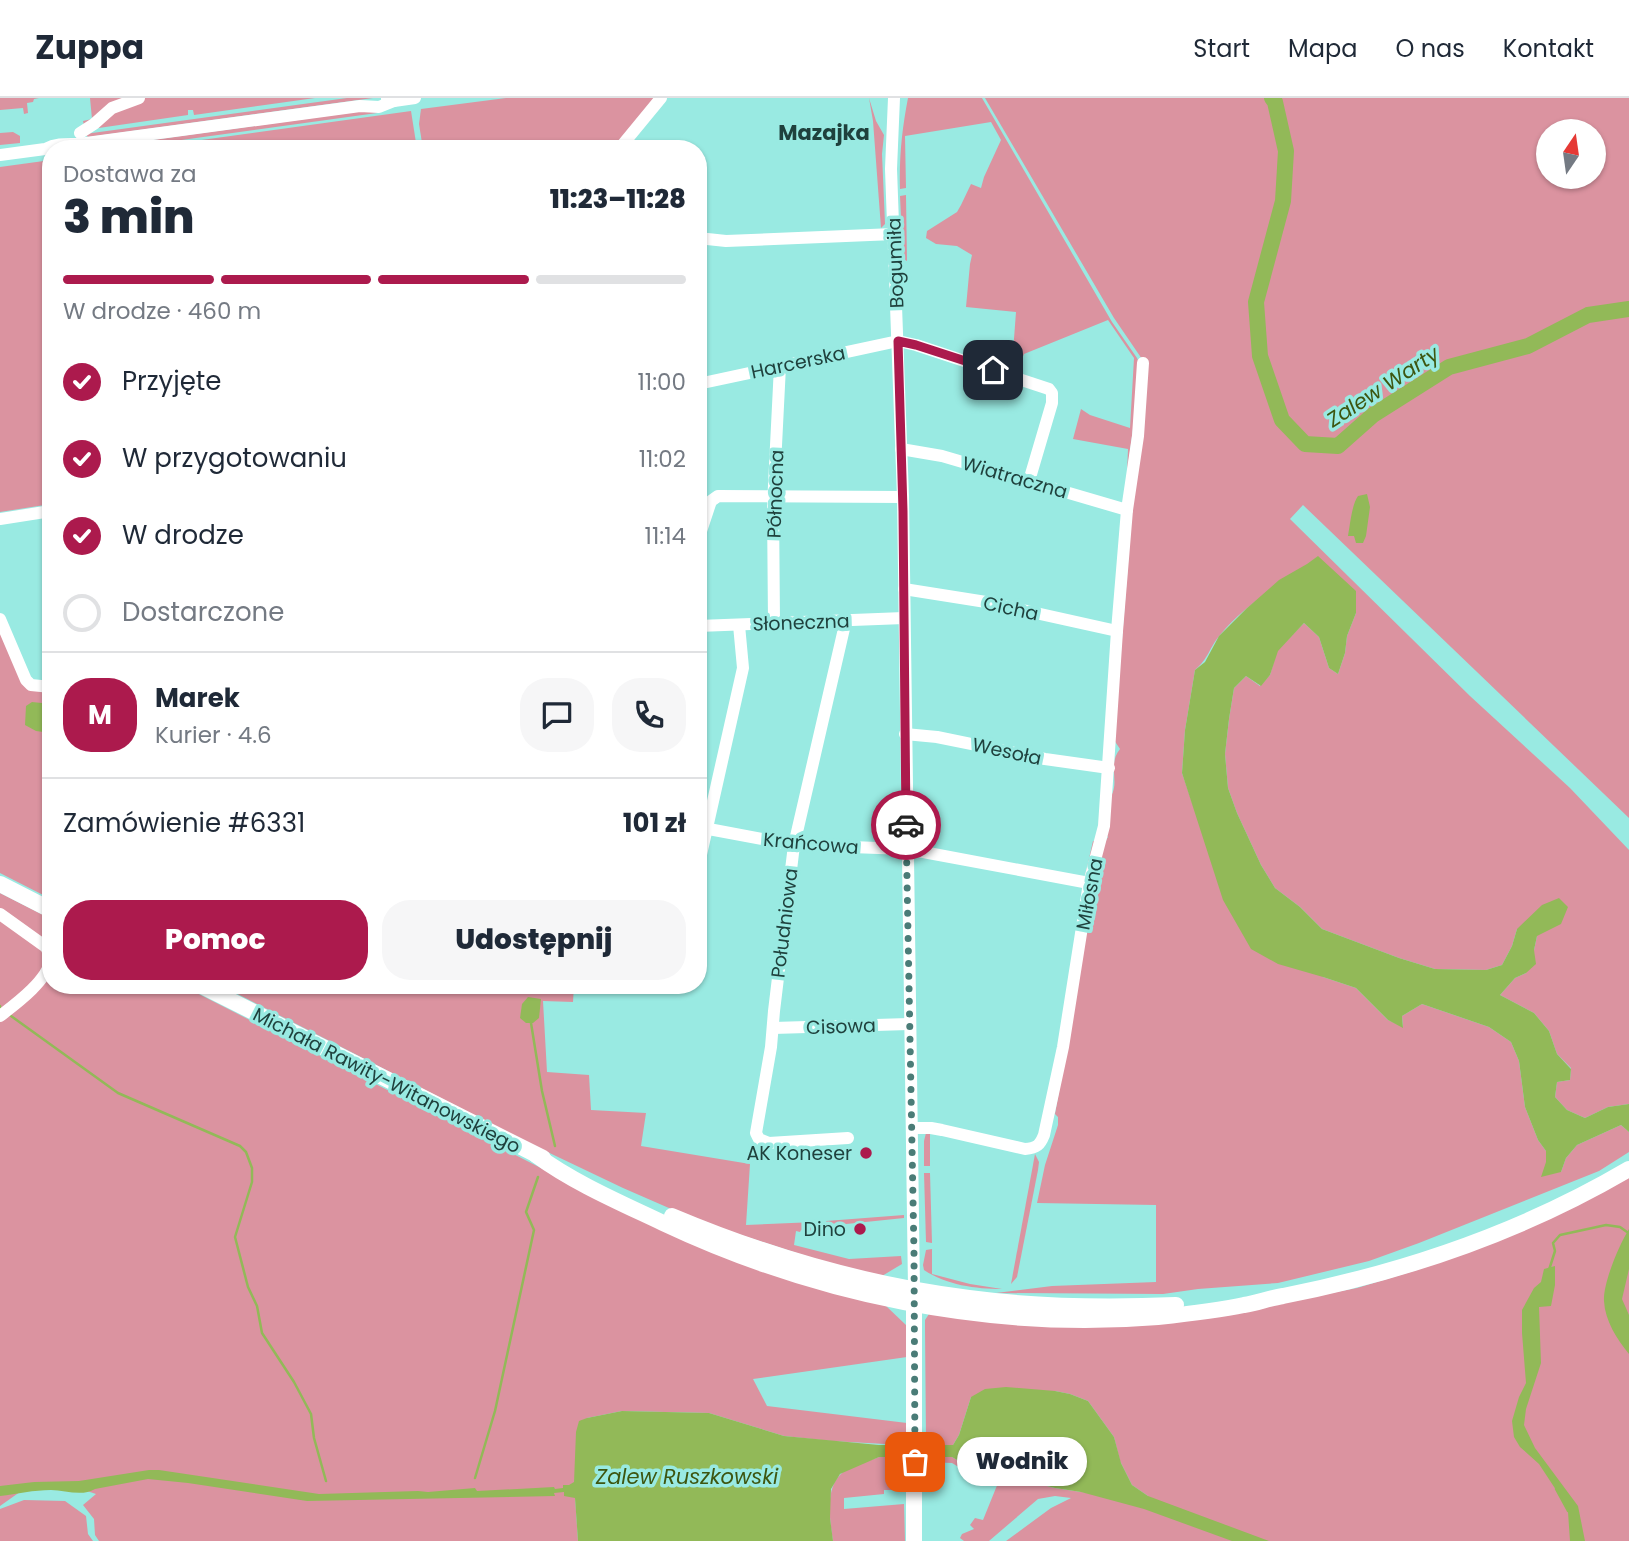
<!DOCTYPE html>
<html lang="pl">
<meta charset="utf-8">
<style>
:root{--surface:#fff;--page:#f6f6f7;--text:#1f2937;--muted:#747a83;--line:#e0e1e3;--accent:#ac1a4d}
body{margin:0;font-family:Poppins,sans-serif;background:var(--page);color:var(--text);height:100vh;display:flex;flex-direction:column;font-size:26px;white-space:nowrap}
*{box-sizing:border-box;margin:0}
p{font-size:23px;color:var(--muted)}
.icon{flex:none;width:38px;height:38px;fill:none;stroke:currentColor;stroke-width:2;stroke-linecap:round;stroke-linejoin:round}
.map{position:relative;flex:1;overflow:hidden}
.sheet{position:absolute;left:42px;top:42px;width:665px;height:854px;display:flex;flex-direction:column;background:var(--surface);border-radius:28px;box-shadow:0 2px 5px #0004}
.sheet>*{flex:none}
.needle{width:46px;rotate:13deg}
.controls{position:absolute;left:1536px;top:21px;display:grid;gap:14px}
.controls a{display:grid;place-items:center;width:70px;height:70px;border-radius:50%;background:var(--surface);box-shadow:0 2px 5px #0004;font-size:35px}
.pin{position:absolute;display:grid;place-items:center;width:60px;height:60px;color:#fff;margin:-30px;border-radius:14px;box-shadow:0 4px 10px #0006}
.courier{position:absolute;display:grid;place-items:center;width:70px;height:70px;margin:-35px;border:5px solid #ac1a4d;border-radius:50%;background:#fff;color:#222;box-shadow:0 2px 9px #0007}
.bubble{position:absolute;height:49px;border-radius:24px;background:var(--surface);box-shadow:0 2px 5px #0004;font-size:23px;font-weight:800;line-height:49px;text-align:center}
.overview em{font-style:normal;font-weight:800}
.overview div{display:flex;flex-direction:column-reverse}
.overview{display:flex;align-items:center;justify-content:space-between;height:119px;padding:0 21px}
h1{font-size:46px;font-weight:800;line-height:52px}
.bar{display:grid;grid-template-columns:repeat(4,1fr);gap:10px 7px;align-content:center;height:84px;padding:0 21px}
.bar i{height:9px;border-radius:5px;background:var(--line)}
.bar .selected{background:var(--accent)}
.bar p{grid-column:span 4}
.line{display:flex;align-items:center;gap:18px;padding:0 21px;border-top:2px solid var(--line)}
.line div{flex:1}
.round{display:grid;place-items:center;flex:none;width:74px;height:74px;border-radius:28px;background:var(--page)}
ol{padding:0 21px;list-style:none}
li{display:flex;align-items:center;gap:21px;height:77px}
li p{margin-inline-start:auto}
li .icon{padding:7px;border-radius:50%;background:var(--accent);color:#fff;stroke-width:4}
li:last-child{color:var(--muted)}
li i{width:38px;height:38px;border:4px solid var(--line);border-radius:50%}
.button{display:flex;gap:14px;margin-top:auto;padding:14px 21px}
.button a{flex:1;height:80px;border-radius:28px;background:var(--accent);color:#fff;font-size:28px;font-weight:800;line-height:80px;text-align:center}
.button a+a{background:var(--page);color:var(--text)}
header{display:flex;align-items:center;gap:42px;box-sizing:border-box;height:98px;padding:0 35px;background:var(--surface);border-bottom:2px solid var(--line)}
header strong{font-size:33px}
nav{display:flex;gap:38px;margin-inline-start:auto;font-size:24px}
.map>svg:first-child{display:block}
.green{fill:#db93a0;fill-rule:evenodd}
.water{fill:#92b958}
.pier{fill:#99eae2}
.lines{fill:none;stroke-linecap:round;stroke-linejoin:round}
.stream{stroke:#92b958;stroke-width:2.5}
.river{stroke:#92b958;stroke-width:16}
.minor{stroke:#fff;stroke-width:12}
.major{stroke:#fff;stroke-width:16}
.done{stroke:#4a7c77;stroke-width:7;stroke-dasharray:0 12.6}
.route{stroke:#ac1a4d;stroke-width:9}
.poi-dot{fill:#ac1a4d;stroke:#99eae2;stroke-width:2.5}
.labels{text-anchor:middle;stroke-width:7;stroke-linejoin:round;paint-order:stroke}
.street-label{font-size:19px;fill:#1f413d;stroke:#99eae2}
.poi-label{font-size:19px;fill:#1f413d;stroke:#99eae2;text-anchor:end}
.neighbourhood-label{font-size:21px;font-weight:bold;fill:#1f413d;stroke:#99eae2}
.water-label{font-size:21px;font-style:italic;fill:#3d5610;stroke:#99eae2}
</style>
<header>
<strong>Zuppa</strong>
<nav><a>Start</a><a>Mapa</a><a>O nas</a><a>Kontakt</a></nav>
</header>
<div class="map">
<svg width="1629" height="1443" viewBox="0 0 1629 1443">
<rect width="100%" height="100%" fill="#99eae2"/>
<g class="green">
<path d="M 0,0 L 39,0 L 34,1 L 33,4 L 27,5 L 28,15 L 24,16 L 23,10 L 0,12 Z"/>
<path d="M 90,0 L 315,0 L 194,17 L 193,12 L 188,12 L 188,17 L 85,32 L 83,23 L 92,21 Z"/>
<path d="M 347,0 L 373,0 L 88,39 L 85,36 Z"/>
<path d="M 506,0 L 656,0 L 614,51 L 423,51 L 419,26 L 421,11 Z"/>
<path d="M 869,0 L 876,23 L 884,37 L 882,56 L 885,126 L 881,130 L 873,23 Z"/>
<path d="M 908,0 L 982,0 L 1112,224 L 1137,260 L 1140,267 L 1140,279 L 1127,375 L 1128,351 L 1073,341 L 1081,311 L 1090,317 L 1130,330 L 1134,260 L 1108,222 L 1024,256 L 1016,276 L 1006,272 L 1013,254 L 1016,214 L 966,209 L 970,166 L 972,157 L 957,148 L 936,146 L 926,140 L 927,133 L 957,114 L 961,107 L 971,86 L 981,90 L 984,79 L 1001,42 L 991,24 L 905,38 L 906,90 L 900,91 C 899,59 902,31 908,0 Z"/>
<path d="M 985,0 L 1629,0 L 1629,720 L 1303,407 L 1290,421 L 1470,598 L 1570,690 L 1629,752 L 1629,1006 L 1608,1009 L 1585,1020 L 1567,1012 L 1555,999 L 1557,984 L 1570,982 L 1571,970 L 1557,956 L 1549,933 L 1534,915 L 1500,897 L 1515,880 L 1526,875 L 1534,852 L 1537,838 L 1517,831 L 1512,848 L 1502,867 L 1486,872 L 1435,871 L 1399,860 L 1322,831 L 1300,809 L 1275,790 L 1261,767 L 1237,715 L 1228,690 L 1225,656 L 1229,621 L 1234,590 L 1246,578 L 1260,588 L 1270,577 L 1277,553 L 1304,525 L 1319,539 L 1329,570 L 1338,576 L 1345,555 L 1347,538 L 1356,515 L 1318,459 C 1285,483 1246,505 1220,537 C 1209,550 1209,560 1195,572 L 1185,632 L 1182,675 L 1196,716 L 1323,879 L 1356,890 L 1388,922 L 1403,929 L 1402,918 L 1422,906 L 1489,929 L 1511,944 L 1519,963 L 1525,1009 L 1538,1042 L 1546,1053 L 1546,1064 L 1561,1074 L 1566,1060 L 1577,1047 L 1621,1027 L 1629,1034 L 1629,1054 L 1599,1073 L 1419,1145 L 1369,1163 L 1278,1185 L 1198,1191 L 1163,1196 L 996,1195 L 1052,1188 L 1156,1184 L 1156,1107 L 1037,1105 L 1045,1067 L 1058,1027 L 1058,1019 L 1055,1016 L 1078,887 L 1087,821 L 1097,791 L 1099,781 L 1085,778 L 1093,743 L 1100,745 L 1105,744 L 1108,739 L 1106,737 L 1111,698 C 1120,683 1107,667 1120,651 L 1114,642 L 1144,264 L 1114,220 ZM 1549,33 L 1594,33 L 1594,79 L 1549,79 Z"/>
<path d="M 377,11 L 377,15 L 116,51 L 86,51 Z"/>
<path d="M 411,13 L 417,51 L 136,51 Z"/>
<path d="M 13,34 L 20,38 L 20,45 L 0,47 L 0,35 Z"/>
<path d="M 51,62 L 51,406 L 0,414 L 0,69 Z"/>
<path d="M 906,97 L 906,98 L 907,163 L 903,161 L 900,98 Z"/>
<path d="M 0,528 L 23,583 L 51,592 L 51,801 L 0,775 Z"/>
<path d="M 0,795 L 51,821 L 51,852 L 0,814 Z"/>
<path d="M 0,820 L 46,852 L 51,872 L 51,887 L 181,887 L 584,1092 L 885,1207 L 906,1227 L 907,1259 L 753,1281 L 767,1308 L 907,1325 L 907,1341 L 903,1342 L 903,1347 L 831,1343 L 784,1338 L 709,1315 L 622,1313 L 587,1320 L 574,1384 L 578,1443 L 99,1443 L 95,1437 L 94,1421 L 83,1407 L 96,1396 L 81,1391 L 34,1384 L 0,1408 Z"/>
<path d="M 220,887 L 574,887 L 573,904 L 543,903 L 547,974 L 589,977 L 591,1012 L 646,1015 L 641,1048 L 750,1066 L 746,1127 L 815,1124 L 815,1134 L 813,1137 L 811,1137 L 811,1134 L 801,1132 L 800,1134 L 796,1133 L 794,1147 L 849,1161 L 901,1158 L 902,1166 L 877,1181 L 701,1124 L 623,1090 L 537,1049 Z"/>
<path d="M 926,1035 L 930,1035 L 930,1068 L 924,1068 L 924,1043 Z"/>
<path d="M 1035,1056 L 1039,1064 L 1038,1072 L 1017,1179 L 1011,1186 Z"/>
<path d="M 924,1075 L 930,1075 L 932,1145 L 926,1144 Z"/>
<path d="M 1629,1079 L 1629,1443 L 1006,1443 L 1051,1410 L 1071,1400 L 1055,1398 L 1038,1401 L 989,1443 L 964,1443 L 960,1440 L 962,1436 L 974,1431 L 970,1427 L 975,1420 L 983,1422 L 998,1385 L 962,1376 L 962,1371 L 952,1365 L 929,1364 L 929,1359 L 952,1359 L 974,1372 L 999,1376 L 1055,1390 L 1081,1394 L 1148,1398 L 1132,1387 L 1120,1363 L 1114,1339 L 1088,1303 L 1070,1296 L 1055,1293 L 971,1299 L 959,1337 L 953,1347 L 930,1347 L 929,1342 L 926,1342 L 925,1231 L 925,1222 L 929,1216 L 1274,1206 L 1357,1190 L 1417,1172 Z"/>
<path d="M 904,1117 L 904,1120 L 827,1128 L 826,1123 Z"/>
<path d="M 932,1151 L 932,1176 L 970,1186 L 1002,1191 C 976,1191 946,1187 924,1172 L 923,1167 L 926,1152 Z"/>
<path d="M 879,1359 L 903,1359 L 903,1364 L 907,1364 L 906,1394 L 900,1394 L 899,1392 L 884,1392 L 884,1396 L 844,1400 L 844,1411 L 904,1406 L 905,1443 L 833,1443 C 830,1423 825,1394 839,1378 C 845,1370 869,1363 879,1359 Z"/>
<path d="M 24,1402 L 65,1403 L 86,1418 L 88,1436 L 93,1443 L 0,1443 L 0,1411 Z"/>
</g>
<g class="water">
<path d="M 1367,396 L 1370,409 L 1366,438 L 1363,445 L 1356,445 L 1354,438 L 1348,438 C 1350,427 1352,406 1358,398 Z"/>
<path d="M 1318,458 L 1356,493 L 1356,515 L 1347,538 L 1345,555 L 1338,576 L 1329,570 L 1319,539 L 1304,525 L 1278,553 L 1270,577 L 1261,588 L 1246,578 L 1234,590 L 1229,621 L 1225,656 L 1228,690 L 1237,715 L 1261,767 L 1275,790 L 1300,809 L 1322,831 L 1399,860 L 1435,871 L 1486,872 L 1502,867 L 1512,848 L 1517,831 L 1542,807 L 1559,800 L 1568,809 L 1561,826 L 1537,838 L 1534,852 L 1536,866 L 1526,875 L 1515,880 L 1500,897 L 1534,915 L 1549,933 L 1557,956 L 1571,971 L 1570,982 L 1557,984 L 1555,999 L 1567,1012 L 1585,1020 L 1608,1009 L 1629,1006 L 1629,1034 L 1621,1027 L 1577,1047 L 1566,1060 L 1561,1074 L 1541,1079 L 1546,1064 L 1546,1053 L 1538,1042 L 1525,1009 L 1519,963 L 1511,944 L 1489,929 L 1422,906 L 1402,918 L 1403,930 L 1388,922 L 1356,890 L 1323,879 L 1278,866 L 1251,851 L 1223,802 L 1182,675 L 1185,632 L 1195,572 L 1205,564 L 1219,538 L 1246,511 L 1279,482 L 1307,466 Z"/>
<path d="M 32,604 L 51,606 L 51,635 L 36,633 L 25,627 L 26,608 Z"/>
<path d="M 528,899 L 541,901 L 539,920 L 533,925 L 526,925 L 520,920 L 522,906 Z"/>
<path d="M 1629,1131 L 1629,1171 L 1622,1201 L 1629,1217 L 1629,1256 C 1617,1241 1605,1223 1604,1203 C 1603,1185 1619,1147 1629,1131 Z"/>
<path d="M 1555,1168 L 1555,1187 L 1551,1208 L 1539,1209 L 1541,1265 L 1526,1311 L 1524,1327 L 1535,1350 L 1578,1408 L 1585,1443 L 1570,1443 L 1568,1414 L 1560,1398 L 1539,1366 L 1520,1349 L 1514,1339 L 1512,1323 L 1519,1299 L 1526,1285 L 1522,1235 L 1522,1212 L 1534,1190 L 1541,1184 L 1544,1171 Z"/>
<path d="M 1006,1289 L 1055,1293 L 1070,1296 L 1088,1303 L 1114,1339 L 1121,1365 L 1132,1387 L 1148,1398 L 1269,1443 L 1232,1443 L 1144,1411 L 1081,1394 L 1055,1390 L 999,1376 L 974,1372 L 952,1359 L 879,1359 L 840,1376 L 831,1391 L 830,1420 L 833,1443 L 578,1443 L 575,1400 L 564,1398 L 564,1394 L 554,1395 L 555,1398 L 307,1403 L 188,1385 L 148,1381 L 95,1391 C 82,1399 65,1392 51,1392 C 34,1392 17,1396 0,1398 L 0,1388 L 34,1384 L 79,1383 L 149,1372 L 159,1372 L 319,1396 L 418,1393 L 428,1394 L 475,1390 L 477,1393 L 554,1389 L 555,1391 L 563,1390 L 563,1387 L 569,1387 L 574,1384 L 576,1334 L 579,1323 L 587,1320 L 622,1313 L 709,1315 L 784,1338 L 879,1347 L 953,1347 L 959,1337 L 971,1299 L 985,1291 Z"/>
</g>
<path class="pier" d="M 929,1343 L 929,1362 L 903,1362 L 903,1344 Z"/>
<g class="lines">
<g class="stream">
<path d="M 0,908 L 0,909"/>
<path d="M 11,918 L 118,995 L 240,1048 L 246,1054 L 252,1070 L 252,1084 L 235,1139 L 248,1189 L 257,1208 L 262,1235 L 294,1284 L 311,1316 L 314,1340 L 326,1383"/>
<path d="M 531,925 L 542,993 L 555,1048"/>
<path d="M 1549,1172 L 1555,1153 L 1553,1145 L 1560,1137 L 1606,1127 L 1620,1129 L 1627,1134"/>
<path d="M 475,1380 L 495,1313 L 534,1132 L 526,1114 L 538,1079"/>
<path d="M 1556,1391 L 1568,1413"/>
</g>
<path class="river" d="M 1272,0 L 1275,4 L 1286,53 L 1283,103 L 1256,204 L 1260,258 L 1282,322 L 1305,346 L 1338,348 L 1373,317 L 1449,269 L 1528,248 L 1588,217 L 1629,211"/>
<g class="minor">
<path d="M 894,0 L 891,71 L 903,399 L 914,1191"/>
<path d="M 387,1 L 394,3 L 415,0"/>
<path d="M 80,35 L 94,26 L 112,10 L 139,0"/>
<path d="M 619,51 L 661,0"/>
<path d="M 0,57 L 45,51 C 57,45 66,46 79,46 L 360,8 L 379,9 L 394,3"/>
<path d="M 698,140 L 726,143 L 894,136"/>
<path d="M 698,286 L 898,243 L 916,247 L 1049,291 L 1052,295 L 1052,305 L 1029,383"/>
<path d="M 901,351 L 942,358 L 1127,412"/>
<path d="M 0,421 L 51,413"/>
<path d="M 698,442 L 711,403 L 718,398 L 903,399"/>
<path d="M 904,491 L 986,504 L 1117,533"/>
<path d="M 0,521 L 26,582 L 31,587 L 51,589"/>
<path d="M 846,522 L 794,747 L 774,913 L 771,949 L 756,1035 L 759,1041 L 769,1045 L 848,1040"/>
<path d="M 774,524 L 773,407 L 780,268"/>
<path d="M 698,528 L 904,520"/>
<path d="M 905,636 L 937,639 L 1045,661 L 1109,670"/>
<path d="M 698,729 L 794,747 L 907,751 L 1089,785"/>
<path d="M 698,770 L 743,570 L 739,527"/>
<path d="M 0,816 L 46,849 L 51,860"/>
<path d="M 0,918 C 17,905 48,882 51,861"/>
<path d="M 773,930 L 909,926"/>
<path d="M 912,1030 L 931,1030 L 942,1032 L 1025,1051 C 1037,1050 1040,1047 1044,1037 L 1063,949 L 1089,785 L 1104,728 L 1117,533 L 1127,412 L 1138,338 L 1143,265"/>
</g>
<g class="major">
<path d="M 0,786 L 51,812"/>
<path d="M 200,887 L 543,1060"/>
<path d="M 536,1057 C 574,1085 621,1105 663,1125 C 816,1197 989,1233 1158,1219 C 1187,1216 1216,1213 1244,1207 C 1257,1205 1270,1200 1283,1198 C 1405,1174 1522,1134 1629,1071"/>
<path d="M 672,1118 C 767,1158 867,1187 969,1200 C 1037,1209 1107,1210 1176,1207"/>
<path d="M 914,1197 L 914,1443"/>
</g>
</g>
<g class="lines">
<path class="done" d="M 906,727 L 914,1155 L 915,1364"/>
<path class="route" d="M 906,727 L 903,413 L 898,243 L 916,247 L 993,272"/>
</g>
<g class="poi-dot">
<circle cx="866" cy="1055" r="7"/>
<circle cx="860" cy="1131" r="7"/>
</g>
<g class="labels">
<g class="street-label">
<text transform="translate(895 165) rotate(-92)" y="7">Bogumiła</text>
<text transform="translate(798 264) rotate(-12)" y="7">Harcerska</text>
<text transform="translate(1015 379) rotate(16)" y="7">Wiatraczna</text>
<text transform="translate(775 396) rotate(-88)" y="7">Północna</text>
<text transform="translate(1011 510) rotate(12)" y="7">Cicha</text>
<text transform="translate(801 524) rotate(-2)" y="7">Słoneczna</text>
<text transform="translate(1007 653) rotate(12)" y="7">Wesoła</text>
<text transform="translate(811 745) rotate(5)" y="7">Krańcowa</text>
<text transform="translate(1089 796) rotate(-79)" y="7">Miłosna</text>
<text transform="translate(784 825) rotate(-83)" y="7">Południowa</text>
<text transform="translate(841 928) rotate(-2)" y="7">Cisowa</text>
<text transform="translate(387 982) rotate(27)" y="7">Michała Rawity-Witanowskiego</text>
</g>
<g class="poi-label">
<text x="852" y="1062">AK Koneser</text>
<text x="846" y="1138">Dino</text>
</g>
<g class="neighbourhood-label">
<text x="824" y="42">Mazajka</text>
</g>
<g class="water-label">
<text transform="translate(1383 289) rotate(-33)" y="7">Zalew Warty</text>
<text x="687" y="1386">Zalew Ruszkowski</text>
</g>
</g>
</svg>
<div class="controls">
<a><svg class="needle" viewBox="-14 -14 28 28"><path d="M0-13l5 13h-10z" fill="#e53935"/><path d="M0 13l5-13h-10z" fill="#747a83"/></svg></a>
</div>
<div class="pin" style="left:915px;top:1364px;background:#ea580c"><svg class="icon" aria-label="bag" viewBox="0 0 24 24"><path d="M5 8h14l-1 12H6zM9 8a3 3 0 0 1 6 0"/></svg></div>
<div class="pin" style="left:993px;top:272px;background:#1f2937"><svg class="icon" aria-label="home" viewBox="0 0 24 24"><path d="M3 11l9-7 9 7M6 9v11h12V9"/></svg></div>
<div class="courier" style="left:906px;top:727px"><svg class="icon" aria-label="car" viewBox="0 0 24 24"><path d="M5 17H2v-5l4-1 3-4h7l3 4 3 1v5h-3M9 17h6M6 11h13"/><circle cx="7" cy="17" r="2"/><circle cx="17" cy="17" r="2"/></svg></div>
<div class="bubble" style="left:957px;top:1339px;width:130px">Wodnik</div>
<section class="sheet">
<div class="overview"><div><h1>3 min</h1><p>Dostawa za</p></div><em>11:23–11:28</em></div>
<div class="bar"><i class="selected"></i><i class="selected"></i><i class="selected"></i><i></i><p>W drodze · 460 m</p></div>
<ol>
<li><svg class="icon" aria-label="check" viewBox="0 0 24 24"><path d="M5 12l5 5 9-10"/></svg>Przyjęte<p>11:00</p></li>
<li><svg class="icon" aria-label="check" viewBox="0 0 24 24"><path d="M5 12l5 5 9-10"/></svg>W przygotowaniu<p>11:02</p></li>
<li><svg class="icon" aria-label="check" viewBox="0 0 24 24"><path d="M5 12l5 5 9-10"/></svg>W drodze<p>11:14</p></li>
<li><i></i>Dostarczone</li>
</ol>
<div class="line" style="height:126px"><b class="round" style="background:var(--accent);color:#fff">M</b><div><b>Marek</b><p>Kurier · 4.6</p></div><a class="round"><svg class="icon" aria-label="chat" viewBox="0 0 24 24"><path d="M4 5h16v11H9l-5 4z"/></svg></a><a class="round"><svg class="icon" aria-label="phone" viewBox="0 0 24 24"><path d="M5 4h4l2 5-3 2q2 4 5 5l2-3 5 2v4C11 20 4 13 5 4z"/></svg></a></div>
<div class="line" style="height:91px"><div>Zamówienie #6331</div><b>101 zł</b></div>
<div class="button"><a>Pomoc</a><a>Udostępnij</a></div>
</section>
</div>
